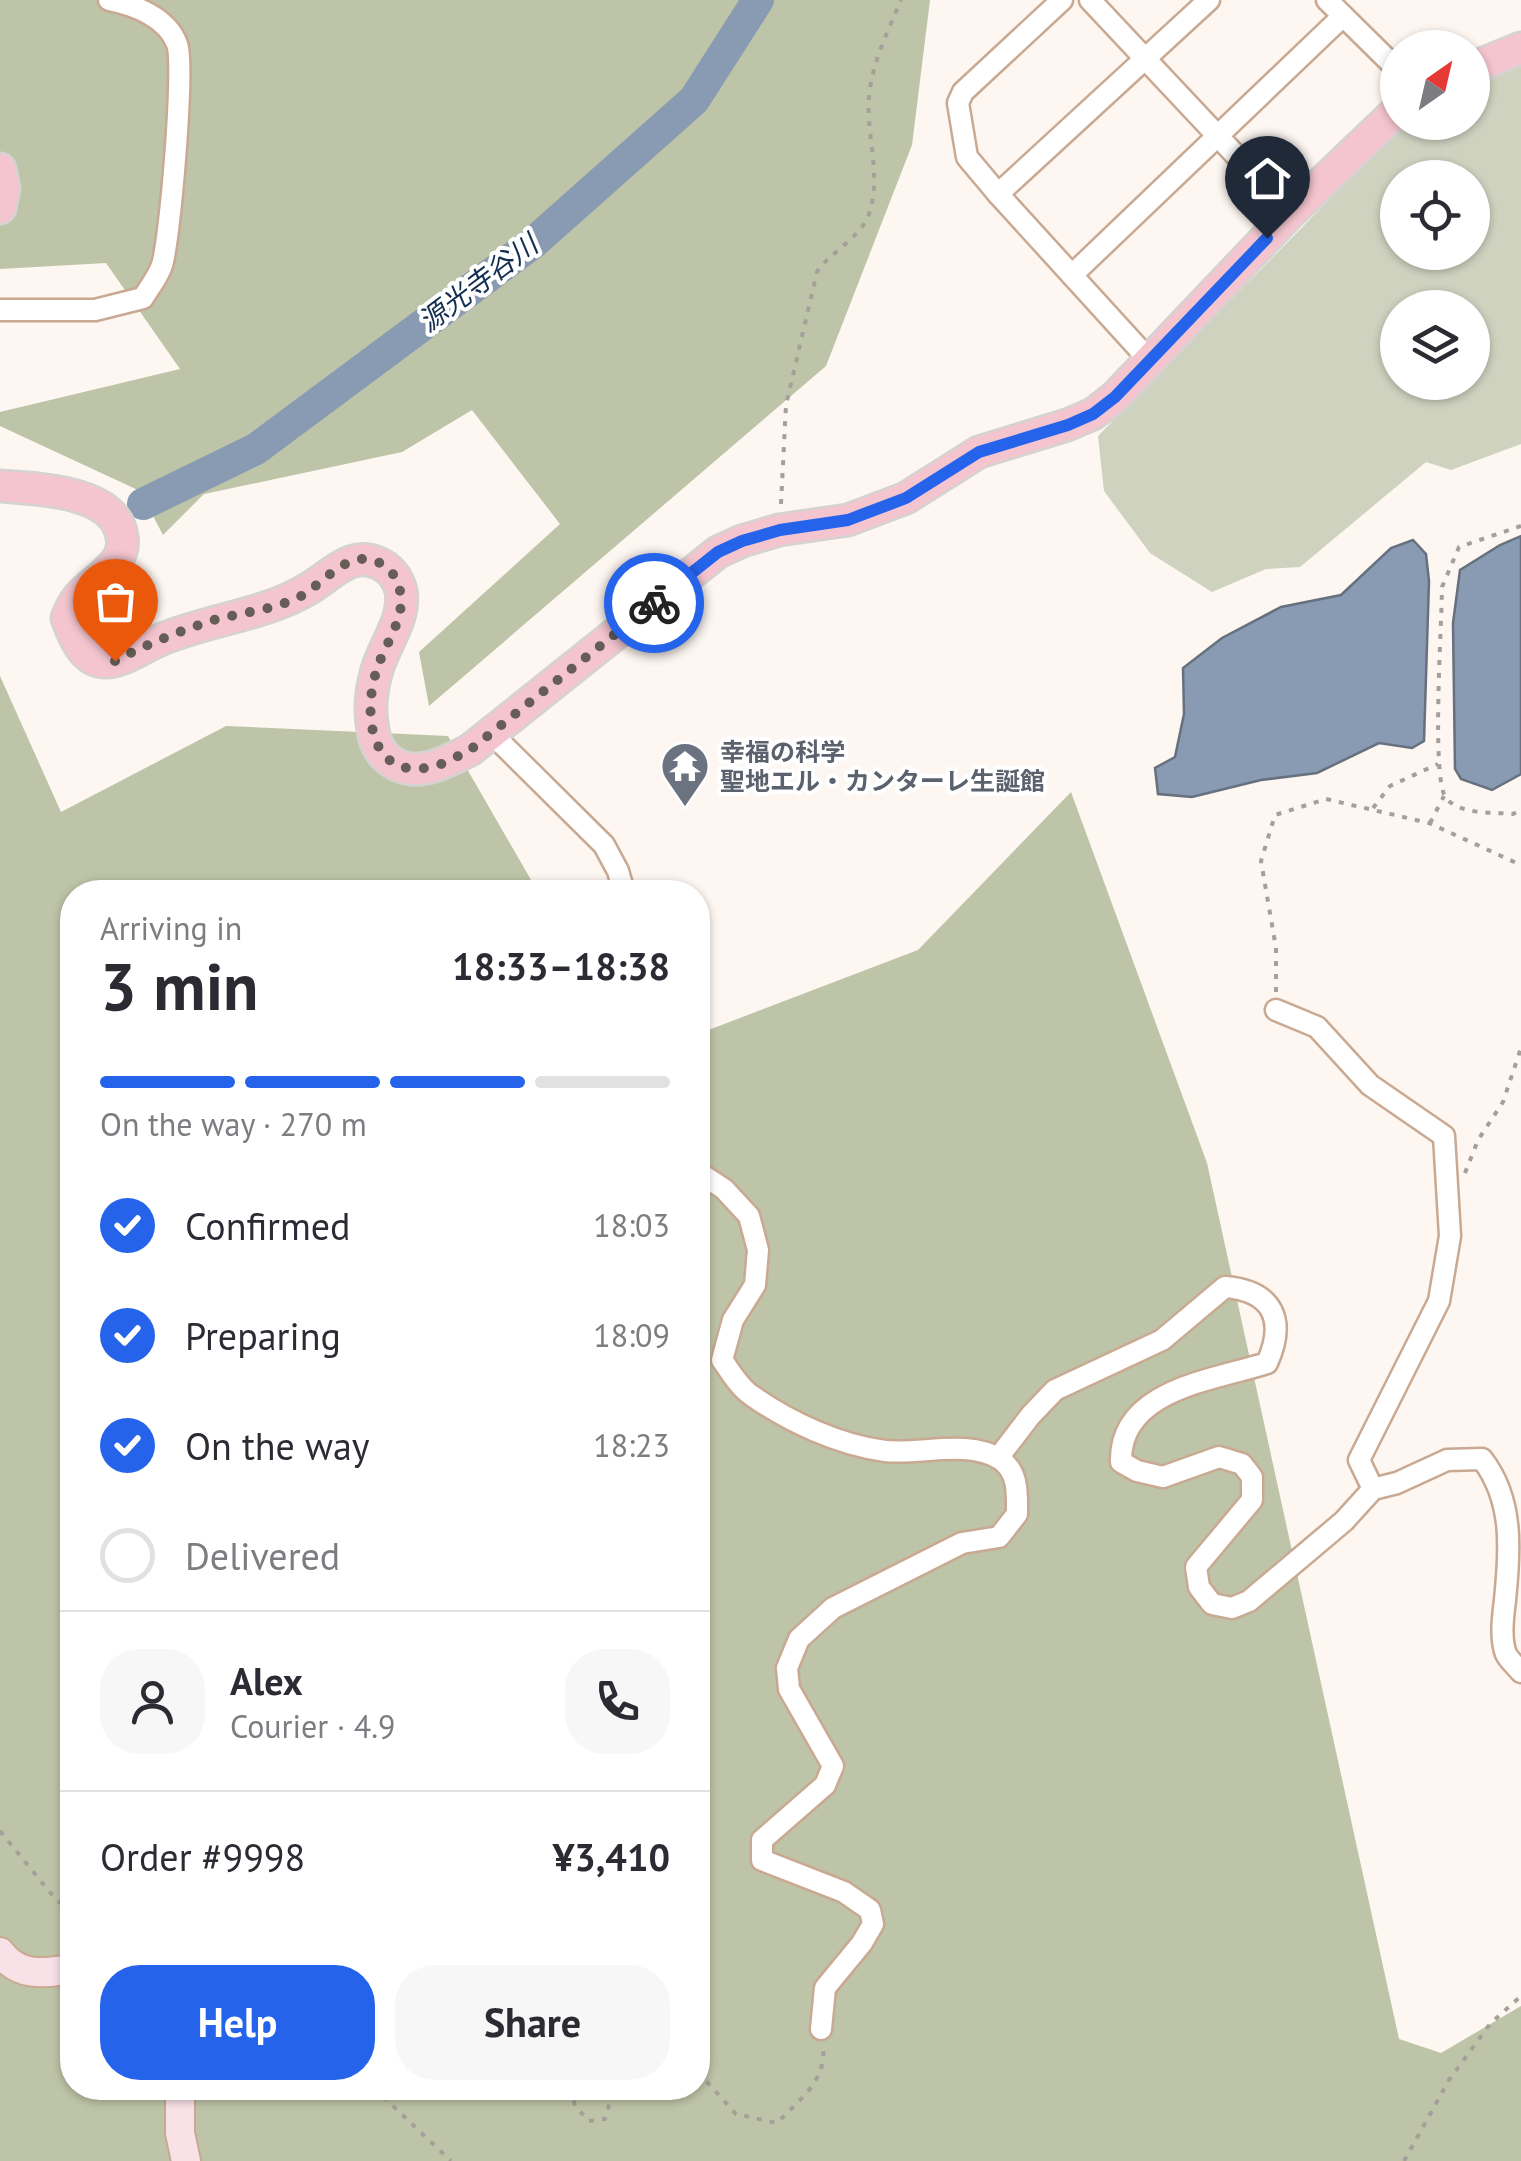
<!DOCTYPE html>
<meta charset="utf-8">
<style>
:root{--surface:#fff;--page:#f7f7f7;--text:#2b2b33;--muted:#7c7c81;--line:#e1e1e2;--accent:#2563eb}
body{margin:0;font-family:"PT Sans","Noto Sans JP",sans-serif;background:var(--page);color:var(--text);height:100vh;display:flex;flex-direction:column;font-size:38px;white-space:nowrap}
*{box-sizing:border-box;margin:0}
p{font-size:32px;color:var(--muted)}
.icon{flex:none;width:55px;height:55px;fill:none;stroke:currentColor;stroke-width:2;stroke-linecap:round;stroke-linejoin:round}
.map{position:relative;flex:1;overflow:hidden}
.sheet{position:absolute;left:60px;top:880px;width:650px;height:1220px;display:flex;flex-direction:column;background:var(--surface);border-radius:40px;box-shadow:0 2px 8px #0004}
.sheet>*{flex:none}
.needle{width:65px;rotate:34deg}
.controls{position:absolute;left:1380px;top:30px;display:grid;gap:20px}
.controls a{display:grid;place-items:center;width:110px;height:110px;border-radius:50%;background:var(--surface);box-shadow:0 2px 8px #0004;font-size:50px}
.pin{position:absolute;display:grid;place-items:center;width:85px;height:85px;color:#fff;margin:-102px -42px;border-radius:50% 50% 50% 0;rotate:-45deg;box-shadow:0 0 10px #0007}
.pin .icon{rotate:45deg}
.courier{position:absolute;display:grid;place-items:center;width:100px;height:100px;margin:-50px;border:8px solid #2563eb;border-radius:50%;background:#fff;color:#222;box-shadow:0 2px 12px #0007}
.summary em{font-style:normal;font-weight:800}
.summary div{display:flex;flex-direction:column-reverse}
.summary{display:flex;align-items:center;justify-content:space-between;height:170px;padding:0 40px}
h1{font-size:65px;font-weight:800;line-height:75px}
.bar{display:grid;grid-template-columns:repeat(4,1fr);gap:15px 10px;align-content:center;height:120px;padding:0 40px}
.bar i{height:12px;border-radius:8px;background:var(--line)}
.bar .active{background:var(--accent)}
.bar p{grid-column:span 4}
.line{display:flex;align-items:center;gap:25px;padding:0 40px;border-top:2px solid var(--line)}
.line div{flex:1}
.round{display:grid;place-items:center;flex:none;width:105px;height:105px;border-radius:40px;background:var(--page)}
ol{padding:0 40px;list-style:none}
li{display:flex;align-items:center;gap:30px;height:110px}
li p{margin-inline-start:auto}
li .icon{padding:10px;border-radius:50%;background:var(--accent);color:#fff;stroke-width:4}
li:last-child{color:var(--muted)}
li i{width:55px;height:55px;border:5px solid var(--line);border-radius:50%}
.button{display:flex;gap:20px;margin-top:auto;padding:20px 40px}
.button a{flex:1;height:115px;border-radius:40px;background:var(--accent);color:#fff;font-size:40px;font-weight:800;line-height:115px;text-align:center}
.button a+a{background:var(--page);color:var(--text)}
.map>svg:first-child{display:block}
.green{fill:#ced2bf;fill-rule:evenodd}
.forest{fill:#bec4a7}
.water{fill:#899bb3;stroke:#66707e;stroke-width:2.5}
.lines{fill:none;stroke-linecap:round;stroke-linejoin:round}
.river{stroke:#899bb3;stroke-width:32}
.minor-casing{stroke:#c9a992;stroke-width:25}
.secondary-casing{stroke:#c9a992;stroke-width:32}
.primary-casing{stroke:#d5d3d2;stroke-width:35}
.path{stroke:#a69e98;stroke-width:4;stroke-dasharray:5 8;stroke-linecap:butt}
.minor{stroke:#fff;stroke-width:20}
.secondary{stroke:#f9e2e7;stroke-width:28}
.primary{stroke:#f4c5cf;stroke-width:30}
.done{stroke:#675d57;stroke-width:10;stroke-dasharray:0 18}
.route{stroke:#2563eb;stroke-width:12}
.labels{text-anchor:middle;stroke-width:8;stroke-linejoin:round;paint-order:stroke}
.worship-label{font-size:25px;font-weight:bold;fill:#5b616d;stroke:#fff;text-anchor:start}
.water-label{font-size:28px;font-style:italic;fill:#122e50;stroke:#fff}
</style>
<div class="map">
<svg width="1521" height="2161" viewBox="0 0 1521 2161">
<rect width="100%" height="100%" fill="#fdf6f1"/>
<path class="green" d="M 1521,61 L 1521,444 L 1451,470 L 1426,462 L 1300,567 L 1266,569 L 1212,592 L 1150,553 L 1104,491 L 1098,436 L 1404,123 L 1472,122 L 1473,81 ZM 1398,178 L 1472,178 L 1472,252 L 1398,252 ZM 1398,308 L 1472,308 L 1472,382 L 1398,382 Z"/>
<g class="forest">
<path d="M 0,0 L 930,0 L 912,145 L 826,366 L 429,706 L 419,652 L 560,524 L 472,410 L 402,452 L 204,494 L 163,535 L 140,491 L 0,426 L 0,412 L 180,369 L 106,263 L 0,269 Z"/>
<path d="M 0,676 L 61,812 L 226,726 L 448,736 L 538,892 L 72,892 L 72,2088 L 698,2088 L 698,1034 L 918,950 L 1071,792 L 1207,1163 L 1399,2039 L 1441,2053 L 1521,2006 L 1521,2161 L 0,2161 Z"/>
</g>
<g class="water">
<path d="M 1521,536 L 1521,774 L 1492,790 L 1461,779 L 1455,769 L 1453,623 L 1460,570 L 1500,545 Z"/>
<path d="M 1413,540 L 1426,554 L 1429,581 L 1424,741 L 1412,748 L 1379,743 L 1317,773 L 1261,780 L 1192,797 L 1158,794 L 1155,768 L 1175,757 L 1184,714 L 1183,668 L 1222,638 L 1281,607 L 1341,595 L 1391,548 Z"/>
</g>
<g class="lines">
<path class="river" d="M 143,504 L 256,449 L 533,243 L 694,100 L 758,0"/>
<g class="minor-casing">
<g id="minor">
<path d="M 1090,0 L 1290,213"/>
<path d="M 1327,0 L 1398,70"/>
<path d="M 998,194 L 967,157 L 958,103 L 963,92 L 1062,0"/>
<path d="M 1072,275 L 1343,16"/>
<path d="M 0,310 L 95,310 L 143,298 C 149,288 158,277 162,265 C 170,240 185,65 177,44 C 167,17 134,5 109,0"/>
<path d="M 1150,361 L 998,194 L 1209,0"/>
<path d="M 490,732 L 604,845 L 618,871 L 624,892"/>
<path d="M 1276,1010 L 1317,1027 L 1370,1085 L 1444,1136 L 1450,1236 L 1439,1301 L 1359,1460 L 1373,1489"/>
<path d="M 698,1172 L 724,1189 L 749,1216 L 758,1250 L 755,1285 L 733,1320 L 722,1360 C 730,1371 739,1387 751,1395 C 789,1422 839,1445 885,1451 C 921,1455 967,1439 1000,1459 C 1019,1472 1017,1494 1017,1514 L 999,1537 L 962,1543 L 833,1608 L 799,1639 L 787,1668 L 789,1689 L 833,1766 L 825,1785 L 762,1840 L 762,1860 L 844,1892 L 870,1910 L 873,1924 L 862,1943 L 825,1988 L 821,2029"/>
<path d="M 998,1458 L 1031,1415 L 1055,1390 L 1162,1340 L 1225,1287 C 1274,1291 1286,1321 1267,1363 C 1215,1380 1119,1389 1121,1462 L 1137,1471 L 1163,1477 L 1219,1457 L 1242,1464 L 1252,1477 L 1252,1500 L 1196,1567 L 1199,1587 L 1212,1604 L 1232,1608 L 1249,1601 L 1344,1521 L 1373,1489 L 1397,1483 L 1447,1460 L 1482,1459 C 1514,1500 1510,1551 1505,1600 C 1503,1616 1500,1639 1506,1654 C 1509,1660 1517,1667 1521,1672"/>
</g>
</g>
<g class="secondary-casing">
<g id="secondary">
<path d="M 0,1952 C 19,1978 44,1973 72,1969"/>
<path d="M 180,2088 L 180,2133 L 186,2161"/>
</g>
</g>
<g class="primary-casing">
<g id="primary">
<path d="M 1472,68 L 1521,48"/>
<path d="M 0,169 L 4,188 L 0,208"/>
<path d="M 0,486 C 36,489 116,490 122,537 C 124,547 120,558 112,566 C 94,587 78,588 67,618 C 73,635 83,661 104,662 C 122,663 144,646 160,640 C 214,617 276,615 323,579 C 340,567 356,553 378,563 C 390,568 398,578 401,591 C 406,618 384,645 377,670 C 371,690 369,710 373,730 C 375,743 380,754 392,762 C 417,779 446,762 470,750 L 718,552 L 742,541 L 779,530 L 848,520 L 906,498 L 979,452 L 1067,425 L 1093,414 L 1115,397 L 1290,213 L 1398,110"/>
</g>
</g>
<g class="path">
<path d="M 781,504 L 786,405 L 817,272 C 831,251 861,238 869,214 C 882,175 866,136 869,97 C 872,63 888,31 901,0"/>
<path d="M 1521,526 L 1459,547 L 1442,587 C 1442,622 1431,779 1446,798 C 1460,815 1493,812 1513,814 L 1521,810"/>
<path d="M 1373,808 L 1390,786 L 1438,764"/>
<path d="M 1430,823 L 1444,796"/>
<path d="M 1276,992 L 1276,948 L 1261,861 L 1275,815 L 1326,799 L 1429,823 L 1521,865"/>
<path d="M 1465,1173 L 1478,1140 L 1503,1102 L 1521,1048"/>
<path d="M 0,1831 L 57,1901 L 72,1909"/>
<path d="M 698,2072 L 736,2114 L 777,2123 C 800,2099 827,2081 823,2045"/>
<path d="M 374,2088 L 451,2161"/>
<path d="M 448,2088 L 451,2088"/>
<path d="M 571,2088 L 575,2106 L 589,2121 L 605,2119 L 614,2088"/>
<path d="M 1404,2161 L 1449,2080 L 1490,2024 L 1521,1996"/>
</g>
<use href="#minor" class="minor"/>
<use href="#secondary" class="secondary"/>
<use href="#primary" class="primary"/>
</g>
<g class="lines">
<path class="done" d="M 115,661 C 147,644 180,631 214,620 C 243,612 276,610 303,595 C 327,580 352,545 383,565 C 399,575 403,594 400,612 C 396,631 383,650 377,669 C 362,715 370,783 435,766 C 447,763 459,755 470,750 L 654,603"/>
<path class="route" d="M 654,603 L 718,552 L 742,541 L 780,530 L 848,520 L 906,498 L 979,452 L 1068,425 L 1093,414 L 1115,397 L 1267,238"/>
</g>
<defs>
<g id="temple-pin" transform="scale(2.5)"><path d="M0 17L-7.5 6A9.5 9.5 0 1 1 7.5 6Z" fill="#6b7280" stroke="#fff"/><path d="M0-6L5-2H3V0L6.5 2.5H4V6H1.5V3h-3V6H-4V2.5H-6.5L-3 0V-2H-5Z" fill="#fff"/></g>
</defs>
<g fill-rule="evenodd">
<use href="#temple-pin" x="685" y="766"/>
</g>
<g class="labels">
<g class="worship-label">
<text x="720" y="761">幸福の科学<tspan x="720" dy="29">聖地エル・カンターレ生誕館</tspan></text>
</g>
<g class="water-label">
<text transform="translate(478 283) rotate(-37)" y="10">源光寺谷川</text>
</g>
</g>
</svg>
<div class="controls">
<a><svg class="needle" viewBox="-14 -14 28 28"><path d="M0-13l5 13h-10z" fill="#e53935"/><path d="M0 13l5-13h-10z" fill="#7c7c81"/></svg></a>
<a><svg class="icon" aria-label="locate" viewBox="0 0 24 24"><circle cx="12" cy="12" r="6"/><path d="M12 2v4M12 18v4M2 12h4M18 12h4"/></svg></a>
<a><svg class="icon" aria-label="layers" viewBox="0 0 24 24"><path d="M12 4l9 5-9 5-9-5zM3 14l9 5 9-5"/></svg></a>
</div>
<div class="pin" style="left:115px;top:661px;background:#ea580c"><svg class="icon" aria-label="bag" viewBox="0 0 24 24"><path d="M5 8h14l-1 12H6zM9 8a3 3 0 0 1 6 0"/></svg></div>
<div class="pin" style="left:1267px;top:238px;background:#1f2937"><svg class="icon" aria-label="home" viewBox="0 0 24 24"><path d="M3 11l9-7 9 7M6 9v11h12V9"/></svg></div>
<div class="courier" style="left:654px;top:603px"><svg class="icon" aria-label="bike" viewBox="0 0 24 24"><circle cx="6" cy="16" r="4"/><circle cx="18" cy="16" r="4"/><path d="M6 16l4-8h5l3 8M10 8l3 8H6M13 5h3"/></svg></div>
<section class="sheet">
<div class="summary"><div><h1>3 min</h1><p>Arriving in</p></div><em>18:33–18:38</em></div>
<div class="bar"><i class="active"></i><i class="active"></i><i class="active"></i><i></i><p>On the way · 270 m</p></div>
<ol>
<li><svg class="icon" aria-label="check" viewBox="0 0 24 24"><path d="M5 12l5 5 9-10"/></svg>Confirmed<p>18:03</p></li>
<li><svg class="icon" aria-label="check" viewBox="0 0 24 24"><path d="M5 12l5 5 9-10"/></svg>Preparing<p>18:09</p></li>
<li><svg class="icon" aria-label="check" viewBox="0 0 24 24"><path d="M5 12l5 5 9-10"/></svg>On the way<p>18:23</p></li>
<li><i></i>Delivered</li>
</ol>
<div class="line" style="height:180px"><a class="round"><svg class="icon" aria-label="person" viewBox="0 0 24 24"><circle cx="12" cy="8" r="4"/><path d="M4 21q1-7 8-7t8 7"/></svg></a><div><b>Alex</b><p>Courier · 4.9</p></div><a class="round"><svg class="icon" aria-label="phone" viewBox="0 0 24 24"><path d="M5 4h4l2 5-3 2q2 4 5 5l2-3 5 2v4C11 20 4 13 5 4z"/></svg></a></div>
<div class="line" style="height:130px"><div>Order #9998</div><b>¥3,410</b></div>
<div class="button"><a>Help</a><a>Share</a></div>
</section>
</div>
